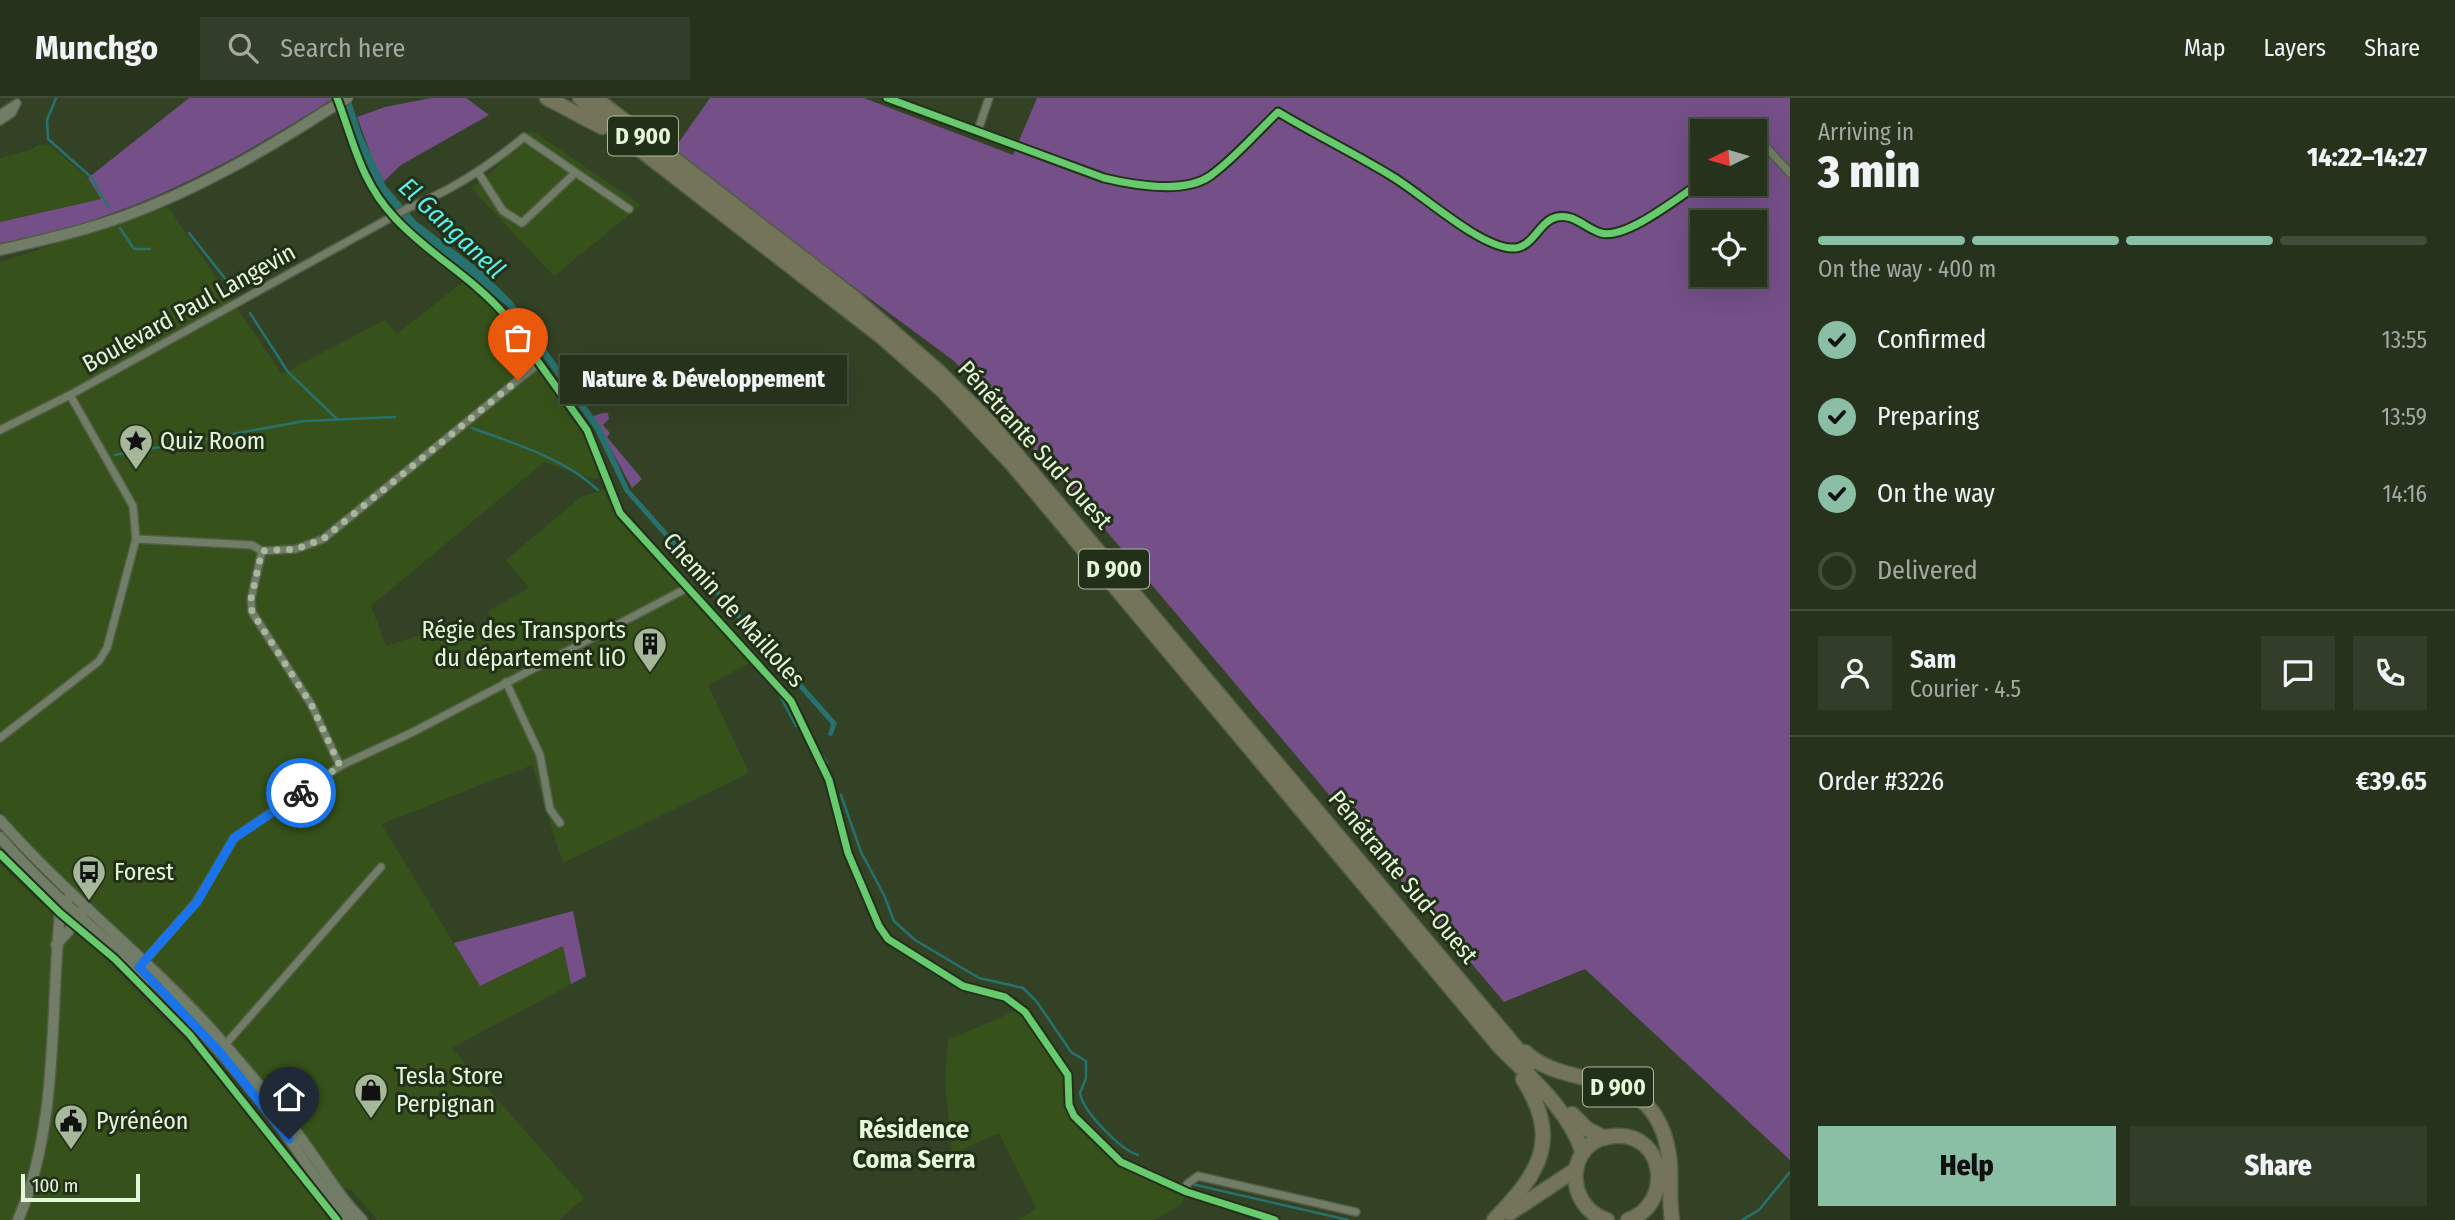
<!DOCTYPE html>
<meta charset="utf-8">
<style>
:root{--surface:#26321c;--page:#323e29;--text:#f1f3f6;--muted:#a4aaa3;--line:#424d3b;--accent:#8abfa5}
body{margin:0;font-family:"Fira Sans Condensed",sans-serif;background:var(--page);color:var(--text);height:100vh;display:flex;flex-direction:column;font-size:26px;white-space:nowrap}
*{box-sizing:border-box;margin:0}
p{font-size:23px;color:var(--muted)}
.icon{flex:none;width:38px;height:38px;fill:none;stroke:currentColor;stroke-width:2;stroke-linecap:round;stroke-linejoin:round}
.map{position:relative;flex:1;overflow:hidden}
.sheet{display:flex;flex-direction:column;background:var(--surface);width:665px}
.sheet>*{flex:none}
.needle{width:46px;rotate:265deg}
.tools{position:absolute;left:1690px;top:21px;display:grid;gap:14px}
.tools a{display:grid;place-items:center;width:77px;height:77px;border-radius:0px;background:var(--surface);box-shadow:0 7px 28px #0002,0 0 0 2px var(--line);font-size:35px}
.scale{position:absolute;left:21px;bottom:18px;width:119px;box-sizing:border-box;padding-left:7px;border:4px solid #e5f7d9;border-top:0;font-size:19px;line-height:24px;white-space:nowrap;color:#e5f7d9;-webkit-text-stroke:5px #233019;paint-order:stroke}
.pin{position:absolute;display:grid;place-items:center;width:60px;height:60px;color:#fff;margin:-72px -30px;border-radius:50% 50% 50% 0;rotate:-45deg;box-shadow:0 0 7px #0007}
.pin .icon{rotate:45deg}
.courier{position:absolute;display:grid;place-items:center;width:70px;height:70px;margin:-35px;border:5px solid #1a73e8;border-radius:50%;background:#fff;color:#222;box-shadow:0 2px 9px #0007}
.bubble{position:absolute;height:49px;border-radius:0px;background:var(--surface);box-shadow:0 7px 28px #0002,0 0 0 2px var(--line);font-size:23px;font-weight:800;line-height:49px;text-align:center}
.overview em{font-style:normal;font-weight:800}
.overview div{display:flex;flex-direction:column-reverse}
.overview{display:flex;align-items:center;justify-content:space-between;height:119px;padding:0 28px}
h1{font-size:46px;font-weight:800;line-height:52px}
.bar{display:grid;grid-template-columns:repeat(4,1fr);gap:10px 7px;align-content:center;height:84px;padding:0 28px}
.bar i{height:9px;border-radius:5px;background:var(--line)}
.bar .current{background:var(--accent)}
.bar p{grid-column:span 4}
.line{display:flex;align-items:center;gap:18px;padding:0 28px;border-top:2px solid var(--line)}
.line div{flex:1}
.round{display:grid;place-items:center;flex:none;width:74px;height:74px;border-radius:0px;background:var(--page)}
ol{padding:0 28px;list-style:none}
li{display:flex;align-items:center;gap:21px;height:77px}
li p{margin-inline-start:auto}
li .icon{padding:7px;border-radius:50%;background:var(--accent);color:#111;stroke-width:4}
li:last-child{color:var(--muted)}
li i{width:38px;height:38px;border:4px solid var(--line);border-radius:50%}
.cta{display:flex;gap:14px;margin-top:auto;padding:14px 28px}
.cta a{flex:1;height:80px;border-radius:0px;background:var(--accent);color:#111;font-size:28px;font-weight:800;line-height:80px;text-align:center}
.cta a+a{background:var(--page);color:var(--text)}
header{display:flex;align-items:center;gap:42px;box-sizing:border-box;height:98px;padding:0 35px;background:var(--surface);border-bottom:2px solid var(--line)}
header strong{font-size:33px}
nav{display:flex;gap:38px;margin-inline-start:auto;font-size:24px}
.search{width:490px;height:63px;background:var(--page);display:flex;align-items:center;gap:18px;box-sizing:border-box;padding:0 24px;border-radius:0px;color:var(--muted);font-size:26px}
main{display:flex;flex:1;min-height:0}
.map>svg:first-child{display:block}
.built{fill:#36521a}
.green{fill:#744f88;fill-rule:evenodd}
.water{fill:#27726e}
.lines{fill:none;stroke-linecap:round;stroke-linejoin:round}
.stream{stroke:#27726e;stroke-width:2.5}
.street-casing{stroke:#515d46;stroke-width:10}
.secondary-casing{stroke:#515d46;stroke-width:13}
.highway-casing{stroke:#515d46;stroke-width:17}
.street{stroke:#717d67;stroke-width:7}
.secondary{stroke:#717d67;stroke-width:10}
.highway{stroke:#74745b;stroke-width:14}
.secondary-bridge-casing{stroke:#515d46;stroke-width:13;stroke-linecap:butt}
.secondary-bridge{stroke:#717d67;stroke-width:10}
.cycleway-casing{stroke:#233019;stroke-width:11}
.cycleway{stroke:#67ca6e;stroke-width:7}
.done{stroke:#a7b89a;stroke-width:7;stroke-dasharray:0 12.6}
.route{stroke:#1a73e8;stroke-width:9}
.labels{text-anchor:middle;stroke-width:6;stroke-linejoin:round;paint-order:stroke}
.shield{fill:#233019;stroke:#abbb9f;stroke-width:2}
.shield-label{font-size:23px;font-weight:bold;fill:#e5f7d9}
.street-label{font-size:24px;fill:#e5f7d9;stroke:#233019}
.poi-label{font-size:24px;fill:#e5f7d9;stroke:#233019;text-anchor:start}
.water-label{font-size:26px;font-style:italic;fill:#5aefeb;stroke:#233019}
.neighbourhood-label{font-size:26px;font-weight:bold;fill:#e5f7d9;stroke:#233019}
</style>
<header>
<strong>Munchgo</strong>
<div class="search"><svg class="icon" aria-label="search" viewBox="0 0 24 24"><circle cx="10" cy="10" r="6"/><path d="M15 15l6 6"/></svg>Search here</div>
<nav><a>Map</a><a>Layers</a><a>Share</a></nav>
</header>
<main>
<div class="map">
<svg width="1790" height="1122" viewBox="0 0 1790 1122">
<rect width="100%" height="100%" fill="#334225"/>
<g class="built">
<path d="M 531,32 L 641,107 L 554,178 L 471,90 L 492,74 Z"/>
<path d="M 40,46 L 49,47 L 88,80 L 101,101 L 0,124 L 0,60 L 31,52 Z"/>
<path d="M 168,109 L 282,276 L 385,222 L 397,236 L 464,183 L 501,219 L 584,334 L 600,379 L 595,381 L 544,364 L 371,508 L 386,548 L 420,537 L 447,540 L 492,524 L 488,513 L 529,490 L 506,462 L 581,399 L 604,392 L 616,417 L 751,564 L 708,587 L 749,675 L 563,765 L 532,667 L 381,726 L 480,888 L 563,848 L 571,886 L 452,950 L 584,1100 L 559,1122 L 378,1122 L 349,1090 L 344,1092 L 229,944 L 155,864 L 30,748 L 0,712 L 0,164 Z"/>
<path d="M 0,766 L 36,801 L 78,833 L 189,946 L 303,1083 L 330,1122 L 0,1122 Z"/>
<path d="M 1018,912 L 1065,978 L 1066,1008 L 1071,1020 L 1120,1066 L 1186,1097 L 1181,1106 L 1155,1122 L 1019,1122 L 1036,1110 L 999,1035 L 952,1056 L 945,984 L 948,942 Z"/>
</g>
<g class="green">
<path d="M 189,0 L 334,0 C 231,66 122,125 0,145 L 0,124 L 101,101 L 88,80 Z"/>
<path d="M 431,0 L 466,0 L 489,17 L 401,67 L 384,83 L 376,70 L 357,19 L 385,9 Z"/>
<path d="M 710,0 L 864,0 L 1013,57 L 1037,0 L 1790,0 L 1790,1062 L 1585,871 L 1504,904 L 1092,416 L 954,263 L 672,54 ZM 1703,33 L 1755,33 L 1755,86 L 1703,86 ZM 1703,124 L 1755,124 L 1755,177 L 1703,177 Z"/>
<path d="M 602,315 L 608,315 L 609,321 L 603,327 L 610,335 L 607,339 L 642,381 L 632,390 L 593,318 Z"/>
<path d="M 573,813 L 586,878 L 571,886 L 563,848 L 480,888 L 454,845 Z"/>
</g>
<path class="water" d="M 341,0 L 350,0 L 362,37 L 386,88 L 416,123 L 482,173 L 512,203 L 601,329 L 629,391 L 837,625 L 832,638 L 828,637 L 831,626 L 625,394 L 595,332 L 507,208 L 410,129 L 379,92 L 354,40 Z"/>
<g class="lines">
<g class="stream">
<path d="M 56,0 L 47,22 L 48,41 L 91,79 L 108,109"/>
<path d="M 120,130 L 134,151 L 150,151"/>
<path d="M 189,135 L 235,193"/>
<path d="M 250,215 L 288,274 L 336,320"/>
<path d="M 472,330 C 513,345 566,361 598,392"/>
<path d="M 115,357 L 305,323 L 395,319"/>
<path d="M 708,516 L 757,571"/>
<path d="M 778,594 L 796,628"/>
<path d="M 816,648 L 827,665"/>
<path d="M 841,697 L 861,754 L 884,797 L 894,823 L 915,842 L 979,880 L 1023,890 L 1037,904 L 1071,954 L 1086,963 L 1086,980 L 1080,995 C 1083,1014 1121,1052 1138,1057"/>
<path d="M 1192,1086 L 1348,1122"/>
<path d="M 1742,1122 L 1759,1112 L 1790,1074"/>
</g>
<g class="street-casing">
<g id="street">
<path d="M 337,0 C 354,44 360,83 395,120 C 428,156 472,179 504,216 L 587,332 L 620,415 L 791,603 L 829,682 L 848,755 L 879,828 L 888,841 L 963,888 L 1005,899 L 1025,914 L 1068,977 L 1069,1007 L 1074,1018 L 1121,1064 L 1187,1094 L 1275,1122"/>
<path d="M 887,0 L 1104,80 C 1133,87 1184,96 1210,78 C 1234,61 1256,35 1278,14 C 1316,37 1356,56 1393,79 C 1423,97 1478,148 1511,150 C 1533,152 1538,123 1557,119 C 1574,115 1586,131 1601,135 C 1626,142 1680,98 1703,83"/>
<path d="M 0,16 L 17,5 L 12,15 L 0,23"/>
<path d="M 978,32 L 989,0"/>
<path d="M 1755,51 L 1765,48 L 1790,75"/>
<path d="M 478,74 L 503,113 L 522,125 L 575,75"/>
<path d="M 0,332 L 70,297 L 410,109 C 453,92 489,68 524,39 L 629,111"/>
<path d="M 136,441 L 252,447 L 262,453"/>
<path d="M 262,453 L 296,451 L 323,441 L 539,265"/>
<path d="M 262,453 L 251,501 L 252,514 L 311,606 L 340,668"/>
<path d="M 506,584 L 540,657 L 550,711 L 560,725"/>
<path d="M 0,640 L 99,563 L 107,550 L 136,441 L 133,408 L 70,297"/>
<path d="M 142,866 L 196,804 L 234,740 L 340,668 L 413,634 L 689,489"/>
<path d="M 224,948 L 381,769"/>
<path d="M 1187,1094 L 1187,1086 L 1198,1078 L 1356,1114"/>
</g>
</g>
<g class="secondary-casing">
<g id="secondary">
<path d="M 0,152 C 42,142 84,133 125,118 C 196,92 262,54 326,13"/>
<path d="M 0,722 C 70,802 156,866 225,947 C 253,979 281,1012 305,1046 C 324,1072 339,1099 362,1122"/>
<path d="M 0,739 C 56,805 128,855 188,918 C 220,953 252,990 280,1028 C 304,1060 322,1093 349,1122"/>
<path d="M 56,847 L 82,818 L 80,814"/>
<path d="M 18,1122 C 59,1027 50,916 60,815 L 63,804 L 68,801"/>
</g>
</g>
<g class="highway-casing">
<g id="highway">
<path d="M 547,0 L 602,29"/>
<path d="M 580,0 L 638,50 L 882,239 L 943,293 L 1013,367 L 1500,949 C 1531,980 1569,1012 1583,1055"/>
<path d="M 595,0 L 853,199 L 939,274 L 990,325 L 1530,966"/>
<path d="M 1525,954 C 1569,996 1651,963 1668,1052 C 1673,1075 1668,1099 1672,1122"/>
<path d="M 1572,1016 L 1587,1031 L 1605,1040"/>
<path d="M 1510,1115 L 1575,1072"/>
<path d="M 1494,1122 C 1539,1075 1562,1043 1523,981"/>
<path d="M 1607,1122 C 1563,1108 1565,1041 1614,1038 C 1666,1034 1674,1106 1628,1122"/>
</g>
</g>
<use href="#street" class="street"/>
<use href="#secondary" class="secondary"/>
<use href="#highway" class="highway"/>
<g class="secondary-bridge-casing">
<path id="secondary-bridge" d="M 326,13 L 348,0"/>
</g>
<use href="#secondary-bridge" class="secondary-bridge"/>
<g class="cycleway-casing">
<g id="cycleway">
<path d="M 337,0 C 354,44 360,83 395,120 C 428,156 472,179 504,216 L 587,332 L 620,415 L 791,603 L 829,682 L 848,755 L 879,828 L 888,841 L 963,888 L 1005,899 L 1025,914 L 1068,977 L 1069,1007 L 1074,1018 L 1121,1064 L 1187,1094 L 1275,1122"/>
<path d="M 887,0 L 1104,80 C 1133,87 1184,96 1210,78 C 1234,61 1256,35 1278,14 C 1316,37 1356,56 1393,79 C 1423,97 1478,148 1511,150 C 1533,152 1538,123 1557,119 C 1574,115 1586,131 1601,135 C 1626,142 1680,98 1703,83"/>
<path d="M 0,756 L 60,815 L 115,861 L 190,937 L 337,1122"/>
</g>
</g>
<use href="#cycleway" class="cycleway"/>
</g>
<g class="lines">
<path class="done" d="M 301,695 L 340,668 L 311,606 L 252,514 L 251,501 L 262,453 L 296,451 L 323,441 L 518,282"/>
<path class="route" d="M 289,1041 L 219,953 L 139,869 L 197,804 L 234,740 L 301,695"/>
</g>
<defs>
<g id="sight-pin" transform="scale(1.75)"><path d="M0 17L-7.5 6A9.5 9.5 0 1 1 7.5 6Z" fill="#a7b89a" stroke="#233019"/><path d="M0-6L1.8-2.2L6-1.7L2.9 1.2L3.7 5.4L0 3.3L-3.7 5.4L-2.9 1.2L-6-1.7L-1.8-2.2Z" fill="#111"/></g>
<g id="building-pin" transform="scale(1.75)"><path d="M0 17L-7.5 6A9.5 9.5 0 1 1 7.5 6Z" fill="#a7b89a" stroke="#233019"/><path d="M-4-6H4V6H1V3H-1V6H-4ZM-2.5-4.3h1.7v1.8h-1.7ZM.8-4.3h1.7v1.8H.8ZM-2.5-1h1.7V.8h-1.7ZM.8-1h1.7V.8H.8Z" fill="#111"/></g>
<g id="bus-pin" transform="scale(1.75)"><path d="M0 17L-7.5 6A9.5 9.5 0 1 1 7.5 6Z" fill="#a7b89a" stroke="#233019"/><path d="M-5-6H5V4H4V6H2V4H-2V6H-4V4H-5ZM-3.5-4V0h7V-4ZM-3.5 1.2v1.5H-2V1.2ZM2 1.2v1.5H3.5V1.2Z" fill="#111"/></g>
<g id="shop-pin" transform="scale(1.75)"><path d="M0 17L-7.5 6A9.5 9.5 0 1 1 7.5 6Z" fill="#a7b89a" stroke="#233019"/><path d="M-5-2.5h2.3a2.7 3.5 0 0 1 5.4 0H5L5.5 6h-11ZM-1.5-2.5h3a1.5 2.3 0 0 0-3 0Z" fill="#111"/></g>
<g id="civic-pin" transform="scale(1.75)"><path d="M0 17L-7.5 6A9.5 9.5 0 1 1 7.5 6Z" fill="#a7b89a" stroke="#233019"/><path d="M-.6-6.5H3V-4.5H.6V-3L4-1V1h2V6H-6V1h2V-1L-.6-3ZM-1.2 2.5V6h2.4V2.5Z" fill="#111"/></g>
</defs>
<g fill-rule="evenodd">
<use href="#sight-pin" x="136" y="343"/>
<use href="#building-pin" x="650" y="546"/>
<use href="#bus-pin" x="89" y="774"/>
<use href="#shop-pin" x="371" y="992"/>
<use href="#civic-pin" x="71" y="1023"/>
</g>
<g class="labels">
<g class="shield">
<rect x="608" y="18.5" width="70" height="39" rx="5"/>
<rect x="1079" y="451.5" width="70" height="39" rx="5"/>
<rect x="1583" y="969.5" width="70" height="39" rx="5"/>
</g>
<g class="shield-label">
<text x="643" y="46">D 900</text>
<text x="1114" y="479">D 900</text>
<text x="1618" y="997">D 900</text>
</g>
<g class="street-label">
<text transform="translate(189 210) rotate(-29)" y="8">Boulevard Paul Langevin</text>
<text transform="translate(1035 347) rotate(48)" y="8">Pénétrante Sud-Ouest</text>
<text transform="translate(734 512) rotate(48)" y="8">Chemin de Mailloles</text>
<text transform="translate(1403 779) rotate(50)" y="8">Pénétrante Sud-Ouest</text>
</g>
<g class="poi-label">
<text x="160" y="351">Quiz Room</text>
<text x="626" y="540" text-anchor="end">Régie des Transports<tspan x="626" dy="28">du département liO</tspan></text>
<text x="114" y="782">Forest</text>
<text x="396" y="986">Tesla Store<tspan x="396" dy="28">Perpignan</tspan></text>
<text x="96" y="1031">Pyrénéon</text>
</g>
<g class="water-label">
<text transform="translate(452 130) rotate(43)" y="9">El Ganganell</text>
</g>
<g class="neighbourhood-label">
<text x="914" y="1040">Résidence<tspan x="914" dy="30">Coma Serra</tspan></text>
</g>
</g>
</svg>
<div class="tools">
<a><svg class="needle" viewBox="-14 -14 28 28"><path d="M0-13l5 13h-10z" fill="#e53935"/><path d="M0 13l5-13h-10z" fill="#a4aaa3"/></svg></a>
<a><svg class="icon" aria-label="locate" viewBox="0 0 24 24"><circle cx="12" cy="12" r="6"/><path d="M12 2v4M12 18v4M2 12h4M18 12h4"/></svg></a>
</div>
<div class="scale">100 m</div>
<div class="pin" style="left:518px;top:282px;background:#ea580c"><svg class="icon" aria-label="bag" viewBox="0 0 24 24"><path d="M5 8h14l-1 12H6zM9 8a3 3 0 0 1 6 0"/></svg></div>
<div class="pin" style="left:289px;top:1041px;background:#1f2937"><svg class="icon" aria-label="home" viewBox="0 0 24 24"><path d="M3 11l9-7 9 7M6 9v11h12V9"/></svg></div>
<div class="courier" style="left:301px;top:695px"><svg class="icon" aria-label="bike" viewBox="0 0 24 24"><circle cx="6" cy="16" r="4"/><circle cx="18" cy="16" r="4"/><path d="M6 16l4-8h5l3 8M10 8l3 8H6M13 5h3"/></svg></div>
<div class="bubble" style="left:560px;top:257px;width:287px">Nature &amp; Développement</div>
</div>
<section class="sheet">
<div class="overview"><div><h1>3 min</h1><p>Arriving in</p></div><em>14:22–14:27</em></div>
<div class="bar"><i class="current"></i><i class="current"></i><i class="current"></i><i></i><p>On the way · 400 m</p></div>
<ol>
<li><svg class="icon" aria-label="check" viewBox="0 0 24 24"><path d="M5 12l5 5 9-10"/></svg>Confirmed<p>13:55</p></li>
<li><svg class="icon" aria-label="check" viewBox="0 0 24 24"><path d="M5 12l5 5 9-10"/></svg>Preparing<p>13:59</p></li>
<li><svg class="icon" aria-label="check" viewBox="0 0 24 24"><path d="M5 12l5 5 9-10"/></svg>On the way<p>14:16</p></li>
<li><i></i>Delivered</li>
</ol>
<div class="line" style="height:126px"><a class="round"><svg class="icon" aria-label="person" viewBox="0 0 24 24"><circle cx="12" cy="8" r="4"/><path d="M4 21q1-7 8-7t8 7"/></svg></a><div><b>Sam</b><p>Courier · 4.5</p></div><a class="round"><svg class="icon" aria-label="chat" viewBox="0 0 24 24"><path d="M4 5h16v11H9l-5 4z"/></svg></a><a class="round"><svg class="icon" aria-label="phone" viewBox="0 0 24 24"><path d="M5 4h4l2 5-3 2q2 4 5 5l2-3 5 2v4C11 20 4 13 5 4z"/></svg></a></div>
<div class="line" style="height:91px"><div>Order #3226</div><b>€39.65</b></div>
<div class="cta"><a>Help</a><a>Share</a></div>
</section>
</main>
